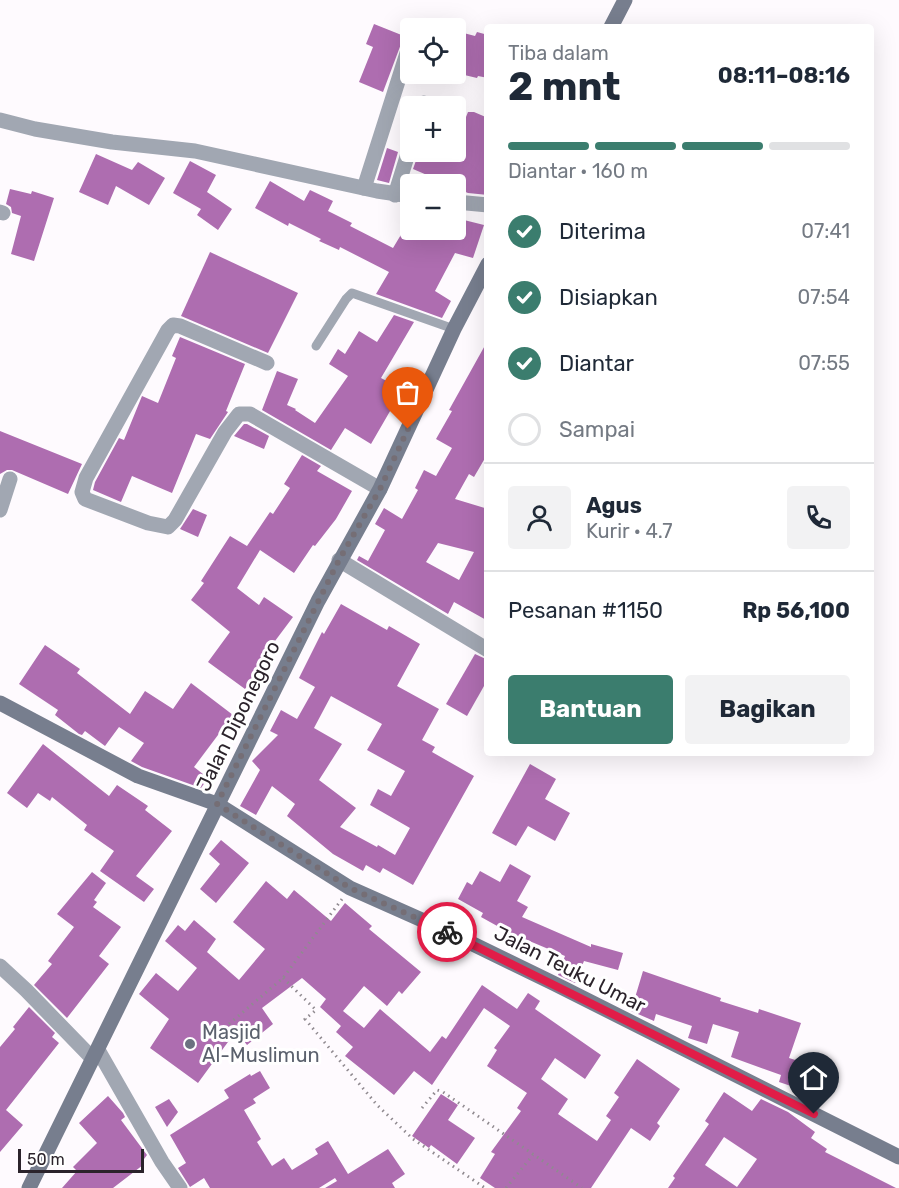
<!DOCTYPE html>
<html lang="id">
<meta charset="utf-8">
<style>
:root{--surface:#fff;--page:#f2f2f3;--text:#1f2937;--muted:#747a83;--line:#e0e1e3;--accent:#3b7d6e}
body{margin:0;font-family:Rubik,sans-serif;background:var(--page);color:var(--text);height:100vh;display:flex;flex-direction:column;font-size:22px;white-space:nowrap}
*{box-sizing:border-box;margin:0}
p{font-size:20px;color:var(--muted)}
.icon{flex:none;width:33px;height:33px;fill:none;stroke:currentColor;stroke-width:2;stroke-linecap:round;stroke-linejoin:round}
.map{position:relative;flex:1;overflow:hidden}
.side{position:absolute;left:484px;top:24px;width:390px;height:732px;display:flex;flex-direction:column;background:var(--surface);border-radius:6px;box-shadow:0 6px 24px #0002}
.side>*{flex:none}
.tools{position:absolute;left:400px;top:18px;display:grid;gap:12px}
.tools a{display:grid;place-items:center;width:66px;height:66px;border-radius:6px;background:var(--surface);box-shadow:0 6px 24px #0002;font-size:30px}
.scale{position:absolute;left:18px;bottom:15px;width:126px;box-sizing:border-box;padding-left:6px;border:3px solid #2b232b;border-top:0;font-size:16px;line-height:21px;white-space:nowrap;color:#2b232b;-webkit-text-stroke:4px #fff;paint-order:stroke}
.pin{position:absolute;display:grid;place-items:center;width:51px;height:51px;color:#fff;margin:-62px -26px;border-radius:50% 50% 50% 0;rotate:-45deg;box-shadow:0 0 6px #0007}
.pin .icon{rotate:45deg}
.courier{position:absolute;display:grid;place-items:center;width:60px;height:60px;margin:-30px;border:4px solid #e11d48;border-radius:50%;background:#fff;color:#222;box-shadow:0 2px 8px #0007}
.head em{font-style:normal;font-weight:700}
.head div{display:flex;flex-direction:column-reverse}
.head{display:flex;align-items:center;justify-content:space-between;height:102px;padding:0 24px}
h1{font-size:39px;font-weight:700;line-height:45px}
.bar{display:grid;grid-template-columns:repeat(4,1fr);gap:9px 6px;align-content:center;height:72px;padding:0 24px}
.bar i{height:8px;border-radius:4px;background:var(--line)}
.bar .current{background:var(--accent)}
.bar p{grid-column:span 4}
.line{display:flex;align-items:center;gap:15px;padding:0 24px;border-top:2px solid var(--line)}
.line div{flex:1}
.round{display:grid;place-items:center;flex:none;width:63px;height:63px;border-radius:6px;background:var(--page)}
ol{padding:0 24px;list-style:none}
li{display:flex;align-items:center;gap:18px;height:66px}
li p{margin-inline-start:auto}
li .icon{padding:6px;border-radius:50%;background:var(--accent);color:#fff;stroke-width:4}
li:last-child{color:var(--muted)}
li i{width:33px;height:33px;border:3px solid var(--line);border-radius:50%}
.action{display:flex;gap:12px;margin-top:auto;padding:12px 24px}
.action a{flex:1;height:69px;border-radius:6px;background:var(--accent);color:#fff;font-size:24px;font-weight:700;line-height:69px;text-align:center}
.action a+a{background:var(--page);color:var(--text)}
.map>svg:first-child{display:block}
.building{fill:#ae6db0;fill-rule:evenodd}
.lines{fill:none;stroke-linecap:round;stroke-linejoin:round}
.path{stroke:#908a90;stroke-width:3;stroke-dasharray:1.5 4.5;stroke-linecap:butt}
.lane{stroke:#a1a7b2;stroke-width:9}
.street{stroke:#a1a7b2;stroke-width:15}
.secondary{stroke:#777e8e;stroke-width:15}
.done{stroke:#756e75;stroke-width:6;stroke-dasharray:0 10.8}
.route{stroke:#e11d48;stroke-width:8}
.worship-dot{fill:#6b7280;stroke:#fff;stroke-width:2}
.labels{text-anchor:middle;stroke-width:6;stroke-linejoin:round;paint-order:stroke}
.street-label{font-size:20px;fill:#2b232b;stroke:#fff}
.worship-label{font-size:20px;fill:#5b616d;stroke:#fff;text-anchor:start}
</style>
<div class="map">
<svg width="899" height="1188" viewBox="0 0 899 1188">
<rect width="100%" height="100%" fill="#fefafe"/>
<g class="building">
<path d="M 374,24 L 404,36 L 383,92 L 359,82 L 373,47 L 366,44 Z"/>
<path d="M 456,31 L 475,36 L 477,32 L 488,35 L 488,78 L 478,76 L 477,78 L 456,73 Z"/>
<path d="M 468,112 L 474,112 L 488,118 L 488,195 L 468,193 L 456,188 L 456,184 L 448,184 L 413,169 L 419,152 L 456,152 L 456,142 Z"/>
<path d="M 387,148 L 398,152 L 389,183 L 377,180 Z"/>
<path d="M 96,154 L 132,170 L 138,162 L 165,178 L 149,205 L 116,186 L 108,205 L 79,192 Z"/>
<path d="M 190,161 L 216,175 L 207,192 L 232,209 L 218,230 L 197,215 L 201,209 L 173,193 Z"/>
<path d="M 270,181 L 304,201 L 310,190 L 333,201 L 328,211 L 352,223 L 350,226 L 393,248 L 408,223 L 411,224 L 411,230 L 448,230 L 456,232 L 456,218 L 484,225 L 473,258 L 455,253 L 435,291 L 451,301 L 442,318 L 376,294 L 389,272 L 340,247 L 339,250 L 319,241 L 321,239 L 289,223 L 288,226 L 255,208 Z"/>
<path d="M 10,189 L 31,194 L 32,191 L 54,198 L 34,261 L 11,254 L 21,216 L 12,213 L 11,207 L 6,204 Z"/>
<path d="M 210,252 L 298,293 L 268,353 L 181,316 Z"/>
<path d="M 394,315 L 414,322 L 381,378 L 407,392 L 398,408 L 393,406 L 371,444 L 345,428 L 331,450 L 262,410 L 277,371 L 298,379 L 287,405 L 296,409 L 295,410 L 315,423 L 348,376 L 329,364 L 338,349 L 345,354 L 359,331 L 377,342 Z"/>
<path d="M 180,337 L 245,364 L 226,411 L 228,412 L 210,439 L 196,434 L 172,493 L 132,476 L 121,502 L 93,490 L 95,482 L 119,438 L 124,440 L 142,396 L 158,403 L 176,358 L 172,356 Z"/>
<path d="M 488,340 L 488,453 L 474,477 L 469,474 L 455,499 L 488,509 L 488,621 L 454,602 L 448,614 L 357,560 L 359,556 L 368,561 L 385,530 L 375,524 L 384,508 L 402,519 L 418,490 L 415,488 L 424,470 L 436,476 L 452,448 L 436,439 L 452,411 L 449,410 ZM 438,543 L 474,552 L 459,580 L 426,562 Z"/>
<path d="M 244,424 L 247,424 L 269,436 L 264,449 L 234,436 Z"/>
<path d="M 0,431 L 82,464 L 68,494 L 12,470 L 7,470 L 0,474 Z"/>
<path d="M 302,455 L 321,466 L 317,471 L 352,491 L 336,519 L 315,546 L 313,545 L 294,573 L 260,550 L 237,588 L 259,605 L 264,597 L 293,617 L 260,661 L 263,664 L 245,689 L 208,662 L 230,632 L 191,600 L 204,583 L 201,581 L 230,536 L 247,546 L 270,512 L 273,514 L 290,488 L 284,484 Z"/>
<path d="M 193,509 L 207,515 L 198,537 L 180,529 Z"/>
<path d="M 341,604 L 387,630 L 389,626 L 420,644 L 397,686 L 439,709 L 422,740 L 435,747 L 432,752 L 474,776 L 413,885 L 383,868 L 380,873 L 366,865 L 363,871 L 333,854 L 287,816 L 295,804 L 272,786 L 256,815 L 240,806 L 260,770 L 252,761 L 278,735 L 270,731 L 281,710 L 297,719 L 315,687 L 299,678 L 322,632 L 324,634 ZM 331,696 L 382,724 L 367,750 L 405,771 L 391,796 L 378,789 L 370,805 L 410,828 L 395,855 L 378,845 L 377,847 L 340,827 L 356,808 L 319,780 L 342,744 L 314,728 Z"/>
<path d="M 45,645 L 80,669 L 77,673 L 130,714 L 145,691 L 173,709 L 191,683 L 233,715 L 194,767 L 208,778 L 201,788 L 142,767 L 131,761 L 144,743 L 119,727 L 105,746 L 85,731 L 82,735 L 79,734 L 55,715 L 58,710 L 19,684 Z"/>
<path d="M 475,654 L 488,660 L 488,679 L 467,716 L 446,704 Z"/>
<path d="M 43,744 L 109,796 L 117,785 L 148,806 L 145,810 L 172,831 L 136,876 L 154,889 L 144,902 L 100,871 L 114,851 L 84,830 L 87,825 L 52,797 L 50,801 L 38,793 L 27,808 L 7,793 Z"/>
<path d="M 530,764 L 556,779 L 545,799 L 570,813 L 555,841 L 528,826 L 516,846 L 492,833 Z"/>
<path d="M 221,840 L 249,863 L 216,903 L 200,889 L 220,864 L 209,854 Z"/>
<path d="M 510,864 L 531,876 L 517,901 L 528,907 L 522,917 L 591,947 L 591,944 L 623,953 L 618,970 L 584,961 L 575,983 L 558,975 L 565,956 L 508,932 L 481,917 L 483,913 L 458,899 L 467,882 L 472,885 L 480,871 L 500,882 Z"/>
<path d="M 92,872 L 106,883 L 94,900 L 97,902 L 93,907 L 121,927 L 99,956 L 109,964 L 67,1018 L 34,985 L 52,964 L 48,961 L 74,927 L 57,914 Z"/>
<path d="M 266,881 L 287,899 L 294,890 L 331,921 L 345,903 L 372,926 L 369,929 L 421,972 L 402,994 L 399,991 L 387,1006 L 364,986 L 343,1011 L 364,1028 L 380,1009 L 430,1052 L 442,1036 L 446,1039 L 482,985 L 517,1009 L 528,993 L 540,1001 L 535,1009 L 601,1055 L 585,1079 L 555,1058 L 541,1079 L 568,1099 L 558,1114 L 597,1141 L 611,1120 L 606,1116 L 619,1097 L 614,1093 L 637,1059 L 680,1089 L 657,1123 L 660,1126 L 650,1141 L 631,1128 L 591,1188 L 495,1188 L 480,1178 L 495,1154 L 491,1152 L 521,1111 L 517,1108 L 527,1093 L 487,1066 L 497,1050 L 494,1048 L 510,1026 L 484,1008 L 432,1085 L 414,1071 L 394,1095 L 345,1056 L 353,1047 L 336,1032 L 341,1026 L 320,1007 L 326,999 L 302,978 L 262,1008 L 273,1024 L 247,1045 L 236,1031 L 198,1083 L 150,1048 L 169,1019 L 139,994 L 156,973 L 178,991 L 197,968 L 165,941 L 178,925 L 185,931 L 194,920 L 216,939 L 207,952 L 239,980 L 265,949 L 233,922 Z"/>
<path d="M 643,971 L 721,998 L 720,1001 L 758,1013 L 759,1009 L 801,1023 L 789,1058 L 805,1063 L 797,1088 L 779,1082 L 781,1075 L 731,1057 L 739,1032 L 713,1024 L 707,1044 L 688,1038 L 692,1026 L 656,1014 L 654,1021 L 631,1011 Z"/>
<path d="M 29,1007 L 55,1033 L 52,1037 L 59,1043 L 6,1110 L 23,1125 L 0,1152 L 0,1047 L 15,1029 L 13,1027 Z"/>
<path d="M 260,1071 L 270,1088 L 253,1099 L 256,1103 L 244,1110 L 261,1139 L 257,1142 L 272,1166 L 284,1158 L 292,1170 L 318,1154 L 315,1149 L 328,1141 L 348,1174 L 388,1149 L 405,1174 L 392,1183 L 395,1188 L 325,1188 L 337,1181 L 335,1178 L 319,1188 L 210,1188 L 204,1178 L 190,1187 L 178,1168 L 186,1163 L 170,1135 L 229,1098 L 224,1090 L 250,1074 L 251,1076 Z"/>
<path d="M 724,1092 L 752,1111 L 761,1099 L 788,1112 L 815,1132 L 811,1138 L 827,1149 L 825,1152 L 896,1188 L 668,1188 L 675,1178 L 673,1176 L 709,1124 L 705,1121 ZM 724,1137 L 757,1159 L 737,1187 L 705,1165 Z"/>
<path d="M 441,1094 L 458,1105 L 448,1120 L 475,1138 L 457,1164 L 431,1145 L 429,1148 L 412,1136 Z"/>
<path d="M 108,1096 L 123,1113 L 125,1117 L 121,1120 L 147,1155 L 141,1163 L 143,1165 L 113,1188 L 62,1188 L 77,1171 L 73,1167 L 97,1143 L 79,1123 Z"/>
<path d="M 169,1099 L 178,1112 L 167,1127 L 155,1107 Z"/>
</g>
<g class="lines">
<g class="path">
<path d="M 283,978 L 316,1010 L 305,1019 L 377,1105 L 413,1139 L 485,1188"/>
<path d="M 229,1024 L 283,978 L 342,899"/>
<path d="M 422,1108 L 437,1090 L 443,1092 L 582,1188"/>
<path d="M 506,1188 L 533,1155"/>
</g>
<path class="lane" d="M 316,346 L 346,299 L 352,293 L 454,329"/>
<g class="street">
<path d="M 423,106 L 424,103"/>
<path d="M 0,120 L 35,129 L 112,142 L 195,151 L 377,191 L 411,196"/>
<path d="M 364,188 L 407,53"/>
<path d="M 395,195 L 411,144"/>
<path d="M 456,202 L 488,205"/>
<path d="M 0,212 L 3,213"/>
<path d="M 267,363 L 180,326 L 173,325 L 168,330 L 86,478 L 82,492 L 85,499 L 148,523 L 168,527 L 175,520 L 225,432 L 239,414 L 250,414 L 380,489"/>
<path d="M 0,510 L 10,479"/>
<path d="M 339,560 L 488,650"/>
<path d="M 0,966 L 26,990 L 93,1059"/>
<path d="M 98,1050 L 162,1162 L 180,1188"/>
</g>
<g class="secondary">
<path d="M 611,27 L 625,0"/>
<path d="M 0,703 L 138,776 L 217,804 L 350,888 L 440,928 L 553,983 L 899,1157"/>
<path d="M 29,1188 L 318,601 L 380,489 L 454,329 L 488,264"/>
</g>
</g>
<g class="lines">
<path class="done" d="M 408,429 L 380,489 L 339,560 L 217,804 L 350,888 L 447,932"/>
<path class="route" d="M 447,932 L 814,1114"/>
</g>
<circle class="worship-dot" cx="190" cy="1044" r="6"/>
<g class="labels">
<g class="street-label">
<text transform="translate(238 716) rotate(-64)" y="7">Jalan Diponegoro</text>
<text transform="translate(570 969) rotate(27)" y="7">Jalan Teuku Umar</text>
</g>
<g class="worship-label">
<text x="202" y="1039">Masjid<tspan x="202" dy="23">Al-Muslimun</tspan></text>
</g>
</g>
</svg>
<div class="tools">
<a><svg class="icon" aria-label="locate" viewBox="0 0 24 24"><circle cx="12" cy="12" r="6"/><path d="M12 2v4M12 18v4M2 12h4M18 12h4"/></svg></a>
<a>+</a>
<a>−</a>
</div>
<div class="scale">50 m</div>
<div class="pin" style="left:408px;top:429px;background:#ea580c"><svg class="icon" aria-label="bag" viewBox="0 0 24 24"><path d="M5 8h14l-1 12H6zM9 8a3 3 0 0 1 6 0"/></svg></div>
<div class="pin" style="left:814px;top:1114px;background:#1f2937"><svg class="icon" aria-label="home" viewBox="0 0 24 24"><path d="M3 11l9-7 9 7M6 9v11h12V9"/></svg></div>
<div class="courier" style="left:447px;top:932px"><svg class="icon" aria-label="bike" viewBox="0 0 24 24"><circle cx="6" cy="16" r="4"/><circle cx="18" cy="16" r="4"/><path d="M6 16l4-8h5l3 8M10 8l3 8H6M13 5h3"/></svg></div>
<section class="side">
<div class="head"><div><h1>2 mnt</h1><p>Tiba dalam</p></div><em>08:11–08:16</em></div>
<div class="bar"><i class="current"></i><i class="current"></i><i class="current"></i><i></i><p>Diantar · 160 m</p></div>
<ol>
<li><svg class="icon" aria-label="check" viewBox="0 0 24 24"><path d="M5 12l5 5 9-10"/></svg>Diterima<p>07:41</p></li>
<li><svg class="icon" aria-label="check" viewBox="0 0 24 24"><path d="M5 12l5 5 9-10"/></svg>Disiapkan<p>07:54</p></li>
<li><svg class="icon" aria-label="check" viewBox="0 0 24 24"><path d="M5 12l5 5 9-10"/></svg>Diantar<p>07:55</p></li>
<li><i></i>Sampai</li>
</ol>
<div class="line" style="height:108px"><a class="round"><svg class="icon" aria-label="person" viewBox="0 0 24 24"><circle cx="12" cy="8" r="4"/><path d="M4 21q1-7 8-7t8 7"/></svg></a><div><b>Agus</b><p>Kurir · 4.7</p></div><a class="round"><svg class="icon" aria-label="phone" viewBox="0 0 24 24"><path d="M5 4h4l2 5-3 2q2 4 5 5l2-3 5 2v4C11 20 4 13 5 4z"/></svg></a></div>
<div class="line" style="height:78px"><div>Pesanan #1150</div><b>Rp 56,100</b></div>
<div class="action"><a>Bantuan</a><a>Bagikan</a></div>
</section>
</div>
